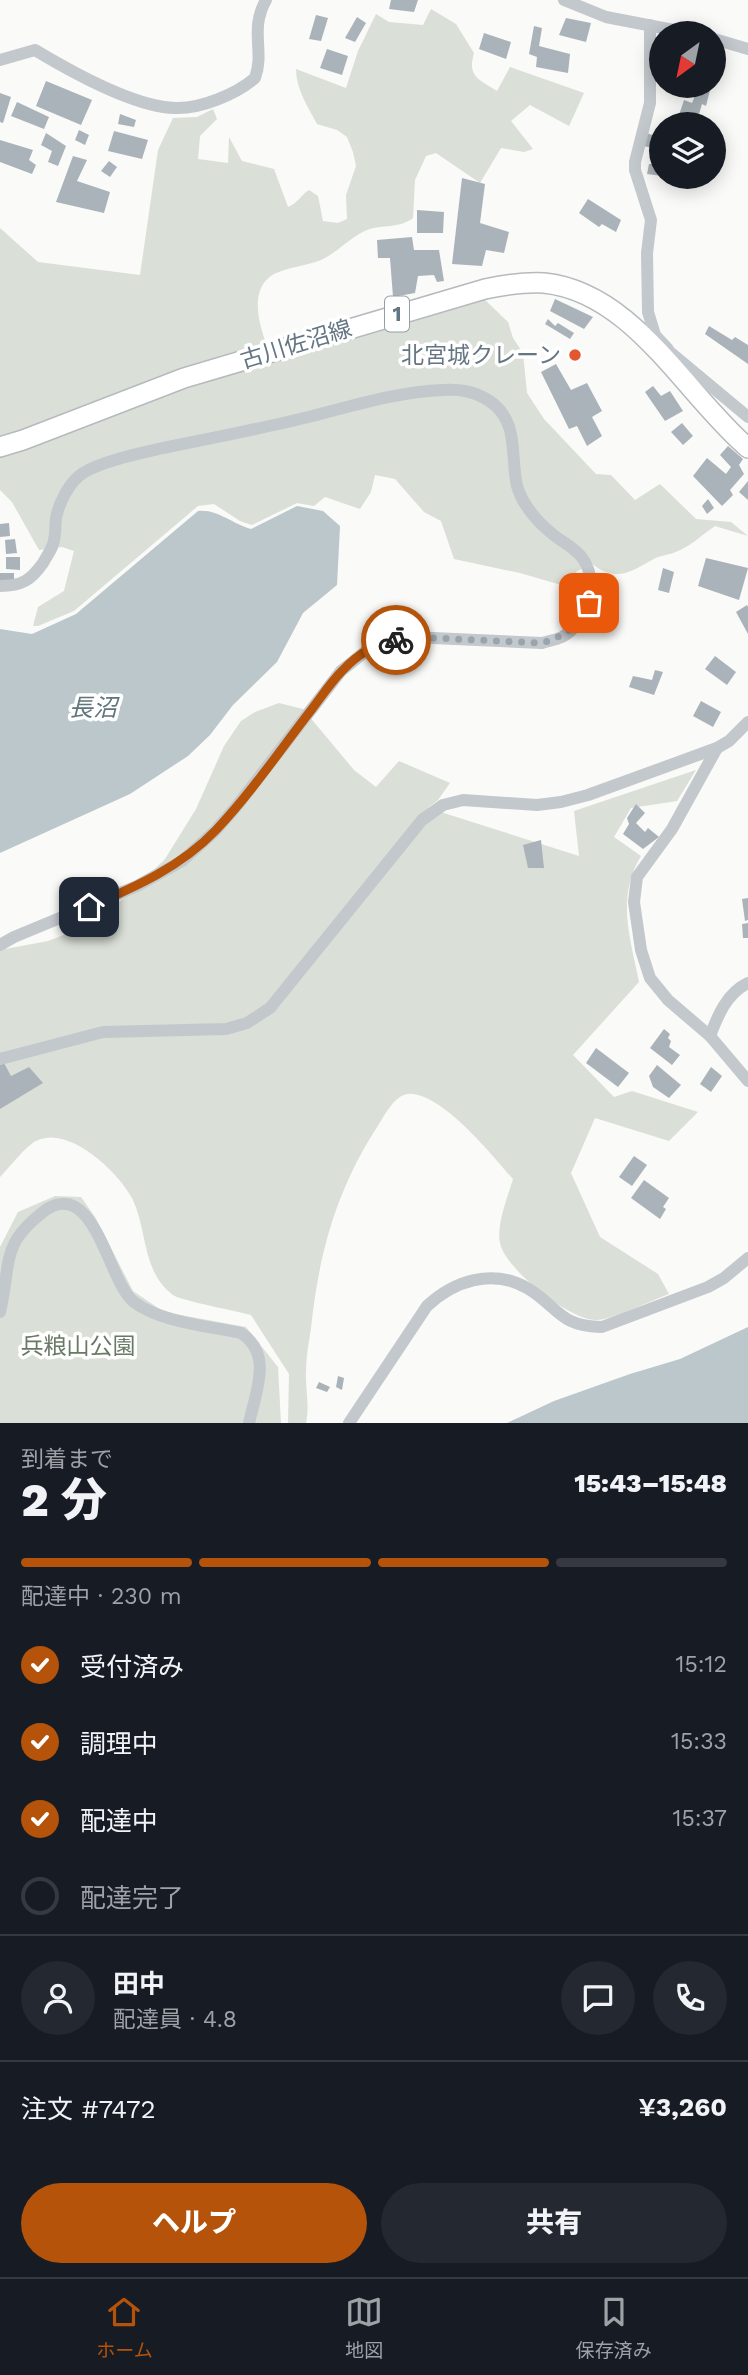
<!DOCTYPE html>
<html lang="ja">
<meta charset="utf-8">
<style>
:root{--surface:#171b24;--page:#242831;--text:#f1f3f6;--muted:#9ea1a6;--line:#363941;--accent:#b45309}
body{margin:0;font-family:"Work Sans","Noto Sans JP",sans-serif;background:var(--page);color:var(--text);height:100vh;display:flex;flex-direction:column;font-size:26px;white-space:nowrap}
*{box-sizing:border-box;margin:0}
p{font-size:23px;color:var(--muted)}
.icon{flex:none;width:38px;height:38px;fill:none;stroke:currentColor;stroke-width:2;stroke-linecap:round;stroke-linejoin:round}
.map{position:relative;height:1423px;overflow:hidden}
.details{display:flex;flex-direction:column;background:var(--surface);flex:1}
.details>*{flex:none}
.needle{width:46px;rotate:213deg}
.tools{position:absolute;left:649px;top:21px;display:grid;gap:14px}
.tools a{display:grid;place-items:center;width:77px;height:77px;border-radius:50%;background:var(--surface);box-shadow:0 4px 18px #0003;font-size:35px}
.pin{position:absolute;display:grid;place-items:center;width:60px;height:60px;color:#fff;margin:-30px;border-radius:14px;box-shadow:0 4px 10px #0006}
.courier{position:absolute;display:grid;place-items:center;width:70px;height:70px;margin:-35px;border:5px solid #b45309;border-radius:50%;background:#fff;color:#222;box-shadow:0 2px 9px #0007}
.head em{font-style:normal;font-weight:800}
.head div{display:flex;flex-direction:column-reverse}
.head{display:flex;align-items:center;justify-content:space-between;height:119px;padding:0 21px}
h1{font-size:46px;font-weight:800;line-height:52px}
.bar{display:grid;grid-template-columns:repeat(4,1fr);gap:10px 7px;align-content:center;height:84px;padding:0 21px}
.bar i{height:9px;border-radius:5px;background:var(--line)}
.bar .on{background:var(--accent)}
.bar p{grid-column:span 4}
.line{display:flex;align-items:center;gap:18px;padding:0 21px;border-top:2px solid var(--line)}
.line div{flex:1}
.round{display:grid;place-items:center;flex:none;width:74px;height:74px;border-radius:37px;background:var(--page)}
ol{padding:0 21px;list-style:none}
li{display:flex;align-items:center;gap:21px;height:77px}
li p{margin-inline-start:auto}
li .icon{padding:7px;border-radius:50%;background:var(--accent);color:#fff;stroke-width:4}
li:last-child{color:var(--muted)}
li i{width:38px;height:38px;border:4px solid var(--line);border-radius:50%}
.primary-button{display:flex;gap:14px;margin-top:auto;padding:14px 21px}
.primary-button a{flex:1;height:80px;border-radius:42px;background:var(--accent);color:#fff;font-size:28px;font-weight:800;line-height:80px;text-align:center}
.primary-button a+a{background:var(--page);color:var(--text)}
.tab-bar{display:flex;justify-content:space-around;align-items:center;height:98px;border-top:2px solid var(--line);background:var(--surface);font-size:19px;color:var(--muted)}
.tab-bar a{display:grid;justify-items:center;gap:4px}
.tab-bar .on{color:var(--accent)}
.map>svg:first-child{display:block}
.green{fill:#dadfd7}
.water{fill:#bbc7cb}
.building{fill:#aab3b9}
.lines{fill:none;stroke-linecap:round;stroke-linejoin:round}
.primary-casing{stroke:#b5babe;stroke-width:22}
.street{stroke:#c3c8cc;stroke-width:12}
.primary{stroke:#fff;stroke-width:19}
.done{stroke:#99a4ac;stroke-width:7;stroke-dasharray:0 12.6}
.route{stroke:#b45309;stroke-width:9}
.poi-dot{fill:#e4572e;stroke:#fff;stroke-width:2.5}
.labels{text-anchor:middle;stroke-width:7;stroke-linejoin:round;paint-order:stroke}
.shield{fill:#fff;stroke:#939fa8;stroke-width:2}
.shield-label{font-size:21px;font-weight:bold;fill:#657683}
.street-label{font-size:23px;fill:#657683;stroke:#fff}
.poi-label{font-size:23px;fill:#657683;stroke:#fff;text-anchor:end}
.park-label{font-size:23px;fill:#687a64;stroke:#fff}
.water-label{font-size:24px;font-style:italic;fill:#60757c;stroke:#fff}
</style>
<div class="map">
<svg width="748" height="1423" viewBox="0 0 748 1423">
<rect width="100%" height="100%" fill="#fafaf8"/>
<g class="green">
<path d="M 431,9 L 456,24 L 474,53 C 467,77 479,79 497,91 L 510,67 L 584,93 L 569,126 L 530,105 L 511,121 L 533,149 L 524,152 L 501,148 L 480,183 L 436,153 L 426,156 L 415,180 L 413,218 C 398,229 383,224 367,230 C 350,237 337,253 321,260 C 306,266 288,267 274,274 C 244,291 263,336 272,359 L 483,298 L 508,322 L 513,338 L 523,353 L 527,393 L 544,419 L 596,474 L 611,475 L 635,500 L 660,484 L 696,519 L 731,522 L 748,536 L 715,526 C 703,534 691,546 678,551 C 670,555 660,555 652,560 C 628,573 617,582 592,564 L 577,571 L 568,587 L 520,573 L 454,559 L 441,521 L 424,512 L 395,479 L 375,475 L 371,492 L 360,509 L 325,497 L 314,506 L 297,503 L 252,525 L 240,521 L 214,504 L 198,506 L 74,611 L 38,626 L 33,626 L 38,607 L 64,591 L 74,551 L 62,547 L 39,550 L 12,502 L 0,490 L 0,228 L 38,262 L 140,275 L 158,150 L 173,118 L 197,117 L 213,109 L 217,119 L 200,136 L 198,159 L 228,163 L 229,137 L 242,161 L 274,169 L 288,207 C 297,204 301,195 309,190 L 318,196 L 323,221 L 338,223 L 347,219 L 346,195 L 356,166 L 353,152 L 347,137 L 337,130 L 317,124 C 308,107 296,89 296,69 L 346,88 L 358,51 L 376,14 L 389,22 L 423,25 Z"/>
<path d="M 279,703 L 303,709 L 354,770 L 376,787 L 399,761 L 450,783 L 438,800 L 428,808 L 579,856 L 574,811 L 696,770 L 677,801 L 631,808 L 614,837 L 641,856 C 616,897 630,937 639,982 L 573,1055 L 614,1097 L 632,1091 L 698,1112 L 669,1141 L 595,1118 L 571,1173 L 600,1237 L 658,1274 L 669,1294 C 653,1300 613,1319 598,1320 C 571,1322 505,1269 500,1243 C 496,1225 508,1196 513,1179 C 492,1155 446,1098 413,1094 C 396,1092 387,1112 379,1124 C 337,1188 319,1252 311,1328 C 309,1342 306,1356 306,1370 C 305,1389 310,1405 306,1423 L 288,1423 L 289,1374 L 251,1315 C 237,1311 182,1301 173,1295 C 141,1271 148,1230 132,1198 C 118,1172 70,1126 38,1140 C 27,1144 9,1168 0,1177 L 0,950 L 48,941 L 92,924 L 130,893 L 165,859 L 196,809 L 224,746 L 241,721 L 255,712 Z"/>
<path d="M 55,1196 L 81,1197 L 95,1217 L 133,1291 L 164,1312 L 246,1327 L 278,1367 L 281,1423 L 0,1423 L 0,1247 L 18,1212 Z"/>
</g>
<g class="water">
<path d="M 297,506 L 323,511 L 340,526 L 337,585 L 303,613 L 277,662 L 233,705 L 210,735 L 188,756 L 130,794 L 0,853 L 0,629 L 32,634 L 76,614 L 198,511 C 218,509 232,524 251,529 Z"/>
<path d="M 748,1327 L 748,1423 L 507,1423 L 554,1401 L 630,1374 L 680,1359 Z"/>
</g>
<g class="building">
<path d="M 391,0 L 418,0 L 414,12 L 389,9 Z"/>
<path d="M 316,15 L 328,18 L 321,41 L 309,39 Z"/>
<path d="M 357,17 L 366,23 L 355,42 L 345,38 Z"/>
<path d="M 566,18 L 591,23 L 586,42 L 559,35 Z"/>
<path d="M 534,26 L 542,28 L 539,46 L 570,54 L 568,73 L 536,67 L 537,57 L 529,54 Z"/>
<path d="M 484,33 L 511,42 L 506,59 L 479,49 Z"/>
<path d="M 327,49 L 348,56 L 342,75 L 320,68 Z"/>
<path d="M 46,81 L 92,100 L 81,125 L 36,106 Z"/>
<path d="M 699,86 L 711,86 L 706,106 L 702,104 L 697,121 L 704,124 L 676,124 L 684,100 L 692,103 Z"/>
<path d="M 0,93 L 11,97 L 3,123 L 0,122 Z"/>
<path d="M 17,102 L 49,117 L 44,129 L 11,116 Z"/>
<path d="M 120,114 L 136,120 L 134,127 L 118,124 Z"/>
<path d="M 79,130 L 89,135 L 85,145 L 75,140 Z"/>
<path d="M 114,131 L 148,140 L 142,159 L 108,151 Z"/>
<path d="M 46,133 L 66,146 L 58,166 L 48,162 L 52,151 L 41,145 Z"/>
<path d="M 646,133 L 659,137 L 658,149 L 643,146 Z"/>
<path d="M 0,140 L 33,150 L 29,160 L 36,165 L 32,174 L 0,162 Z"/>
<path d="M 73,156 L 87,160 L 77,181 L 110,192 L 104,213 L 56,202 Z"/>
<path d="M 657,158 L 662,159 L 662,176 L 647,174 L 649,164 L 655,164 Z"/>
<path d="M 109,161 L 117,167 L 110,177 L 101,171 Z"/>
<path d="M 462,178 L 485,184 L 480,223 L 509,232 L 504,253 L 486,250 L 482,266 L 452,264 Z"/>
<path d="M 588,199 L 621,220 L 616,232 L 602,224 L 599,227 L 579,213 Z"/>
<path d="M 417,210 L 444,212 L 443,233 L 417,233 Z"/>
<path d="M 412,237 L 414,250 L 439,250 L 444,281 L 437,282 L 434,275 L 418,276 L 415,293 L 393,297 L 390,258 L 378,258 L 377,240 Z"/>
<path d="M 555,299 L 593,317 L 584,329 L 550,311 Z"/>
<path d="M 548,319 L 555,326 L 558,323 L 574,333 L 570,339 L 545,324 Z"/>
<path d="M 709,326 L 732,340 L 735,337 L 748,345 L 748,364 L 705,334 Z"/>
<path d="M 556,364 L 571,390 L 587,383 L 602,411 L 592,417 L 602,436 L 587,446 L 577,426 L 569,429 L 541,372 Z"/>
<path d="M 653,386 L 661,396 L 670,391 L 683,411 L 665,421 L 645,392 Z"/>
<path d="M 682,423 L 693,436 L 683,445 L 671,432 Z"/>
<path d="M 728,446 L 743,459 L 739,465 L 744,474 L 730,490 L 733,495 L 722,506 L 693,476 L 707,458 L 726,474 L 731,467 L 720,455 Z"/>
<path d="M 748,481 L 748,500 L 739,492 Z"/>
<path d="M 708,499 L 714,508 L 707,514 L 702,506 Z"/>
<path d="M 9,523 L 10,536 L 0,537 L 0,524 Z"/>
<path d="M 15,539 L 17,553 L 6,554 L 5,540 Z"/>
<path d="M 6,557 L 20,557 L 20,570 L 6,569 Z"/>
<path d="M 706,558 L 748,568 L 739,600 L 698,586 Z"/>
<path d="M 663,568 L 674,572 L 669,593 L 658,590 Z"/>
<path d="M 0,573 L 14,573 L 14,583 L 0,582 Z"/>
<path d="M 747,605 L 748,607 L 748,634 L 736,612 Z"/>
<path d="M 715,656 L 736,672 L 727,685 L 705,669 Z"/>
<path d="M 655,670 L 663,672 L 654,695 L 629,687 L 633,676 L 652,680 Z"/>
<path d="M 701,701 L 721,712 L 713,727 L 693,716 Z"/>
<path d="M 636,804 L 645,813 L 636,823 L 645,832 L 648,828 L 659,837 L 643,849 L 623,834 L 629,824 L 627,818 Z"/>
<path d="M 541,840 L 544,868 L 528,868 L 523,845 Z"/>
<path d="M 748,898 L 748,920 L 745,921 L 742,899 Z"/>
<path d="M 748,923 L 748,938 L 743,938 L 742,924 Z"/>
<path d="M 664,1029 L 670,1034 L 668,1038 L 671,1041 L 669,1047 L 680,1055 L 672,1065 L 650,1048 Z"/>
<path d="M 596,1048 L 629,1073 L 618,1087 L 586,1063 Z"/>
<path d="M 4,1063 L 11,1076 L 29,1067 L 43,1083 L 0,1109 L 0,1065 Z"/>
<path d="M 657,1065 L 681,1085 L 669,1098 L 653,1087 L 649,1076 Z"/>
<path d="M 711,1067 L 722,1076 L 711,1092 L 700,1084 Z"/>
<path d="M 634,1156 L 647,1165 L 632,1186 L 619,1177 Z"/>
<path d="M 644,1180 L 669,1198 L 663,1207 L 666,1209 L 660,1219 L 631,1198 Z"/>
<path d="M 338,1376 L 344,1378 L 342,1390 L 336,1387 Z"/>
<path d="M 319,1382 L 330,1387 L 327,1392 L 316,1388 Z"/>
</g>
<g class="lines">
<g class="primary-casing">
<path id="primary" d="M 0,447 L 23,440 L 184,378 L 485,289 C 504,285 524,282 544,283 C 633,292 685,394 748,448"/>
</g>
<g class="street">
<path d="M 564,0 L 606,17 L 689,33"/>
<path d="M 650,25 L 650,103 L 635,162 L 635,170 L 651,220 L 647,253 L 648,312 L 655,335 L 668,349"/>
<path d="M 714,39 L 748,49"/>
<path d="M 0,60 L 35,50 C 70,71 135,107 175,108 C 201,109 236,94 255,78 C 265,51 249,30 266,0"/>
<path d="M 665,355 L 670,352 L 748,417"/>
<path d="M 0,586 C 22,586 31,580 43,563 C 46,557 51,551 53,544 C 56,536 55,526 56,518 C 59,503 69,482 83,473 C 102,461 141,453 163,448 C 203,440 243,432 283,423 C 335,412 389,392 443,390 C 460,389 473,391 488,400 C 520,420 510,455 517,486 C 523,507 541,526 559,539 C 568,545 577,550 583,559 C 600,584 588,623 562,637 C 556,640 548,641 542,643 L 411,637 L 385,642 L 366,651 L 341,671 L 236,807 L 215,831 L 182,861 L 137,886 L 14,937 L 0,945"/>
<path d="M 717,748 L 672,829 L 637,877 L 634,902 L 641,950 L 650,978 L 668,1000 L 710,1036 L 748,1081"/>
<path d="M 710,1036 C 718,1015 727,993 748,983"/>
<path d="M 0,1059 L 103,1032 L 226,1029 L 247,1023 L 270,1008 L 422,820 L 443,805 L 463,800 L 537,805 L 561,802 L 588,795 L 717,748 L 729,741 L 748,722"/>
<path d="M 0,1312 C 12,1259 0,1244 47,1209 C 96,1180 108,1282 134,1302 C 160,1322 208,1326 241,1333 C 273,1354 256,1391 249,1423"/>
<path d="M 349,1423 L 427,1306 C 454,1281 492,1268 527,1288 C 558,1306 559,1327 602,1327 L 708,1287 L 724,1278 L 748,1258"/>
</g>
<use href="#primary" class="primary"/>
</g>
<g class="lines">
<path class="done" d="M 396,640 L 411,637 L 542,643 C 565,636 579,626 589,603"/>
<path class="route" d="M 89,907 C 135,887 181,867 216,830 C 251,793 281,749 312,709 C 322,696 331,682 342,671 C 357,655 375,643 396,640"/>
</g>
<circle class="poi-dot" cx="575" cy="355" r="7"/>
<g class="labels">
<rect class="shield" x="385" y="296.5" width="24" height="35" rx="5"/>
<g class="shield-label">
<text x="397" y="321">1</text>
</g>
<g class="street-label">
<text transform="translate(296 344) rotate(-17)" y="8">古川佐沼線</text>
</g>
<g class="poi-label">
<text x="561" y="363">北宮城クレーン</text>
</g>
<g class="park-label">
<text x="78" y="1354">兵粮山公園</text>
</g>
<g class="water-label">
<text x="93" y="716">長沼</text>
</g>
</g>
</svg>
<div class="tools">
<a><svg class="needle" viewBox="-14 -14 28 28"><path d="M0-13l5 13h-10z" fill="#e53935"/><path d="M0 13l5-13h-10z" fill="#9ea1a6"/></svg></a>
<a><svg class="icon" aria-label="layers" viewBox="0 0 24 24"><path d="M12 4l9 5-9 5-9-5zM3 14l9 5 9-5"/></svg></a>
</div>
<div class="pin" style="left:589px;top:603px;background:#ea580c"><svg class="icon" aria-label="bag" viewBox="0 0 24 24"><path d="M5 8h14l-1 12H6zM9 8a3 3 0 0 1 6 0"/></svg></div>
<div class="pin" style="left:89px;top:907px;background:#1f2937"><svg class="icon" aria-label="home" viewBox="0 0 24 24"><path d="M3 11l9-7 9 7M6 9v11h12V9"/></svg></div>
<div class="courier" style="left:396px;top:640px"><svg class="icon" aria-label="bike" viewBox="0 0 24 24"><circle cx="6" cy="16" r="4"/><circle cx="18" cy="16" r="4"/><path d="M6 16l4-8h5l3 8M10 8l3 8H6M13 5h3"/></svg></div>
</div>
<section class="details">
<div class="head"><div><h1>2 分</h1><p>到着まで</p></div><em>15:43–15:48</em></div>
<div class="bar"><i class="on"></i><i class="on"></i><i class="on"></i><i></i><p>配達中 · 230 m</p></div>
<ol>
<li><svg class="icon" aria-label="check" viewBox="0 0 24 24"><path d="M5 12l5 5 9-10"/></svg>受付済み<p>15:12</p></li>
<li><svg class="icon" aria-label="check" viewBox="0 0 24 24"><path d="M5 12l5 5 9-10"/></svg>調理中<p>15:33</p></li>
<li><svg class="icon" aria-label="check" viewBox="0 0 24 24"><path d="M5 12l5 5 9-10"/></svg>配達中<p>15:37</p></li>
<li><i></i>配達完了</li>
</ol>
<div class="line" style="height:126px"><a class="round"><svg class="icon" aria-label="person" viewBox="0 0 24 24"><circle cx="12" cy="8" r="4"/><path d="M4 21q1-7 8-7t8 7"/></svg></a><div><b>田中</b><p>配達員 · 4.8</p></div><a class="round"><svg class="icon" aria-label="chat" viewBox="0 0 24 24"><path d="M4 5h16v11H9l-5 4z"/></svg></a><a class="round"><svg class="icon" aria-label="phone" viewBox="0 0 24 24"><path d="M5 4h4l2 5-3 2q2 4 5 5l2-3 5 2v4C11 20 4 13 5 4z"/></svg></a></div>
<div class="line" style="height:91px"><div>注文 #7472</div><b>¥3,260</b></div>
<div class="primary-button"><a>ヘルプ</a><a>共有</a></div>
</section>
<nav class="tab-bar">
<a class="on"><svg class="icon" aria-label="home" viewBox="0 0 24 24"><path d="M3 11l9-7 9 7M6 9v11h12V9"/></svg>ホーム</a>
<a><svg class="icon" aria-label="map" viewBox="0 0 24 24"><path d="M3 6l6-2 6 2 6-2v14l-6 2-6-2-6 2zM9 4v14M15 6v14"/></svg>地図</a>
<a><svg class="icon" aria-label="saved" viewBox="0 0 24 24"><path d="M7 4h10v16l-5-4-5 4z"/></svg>保存済み</a>
</nav>
